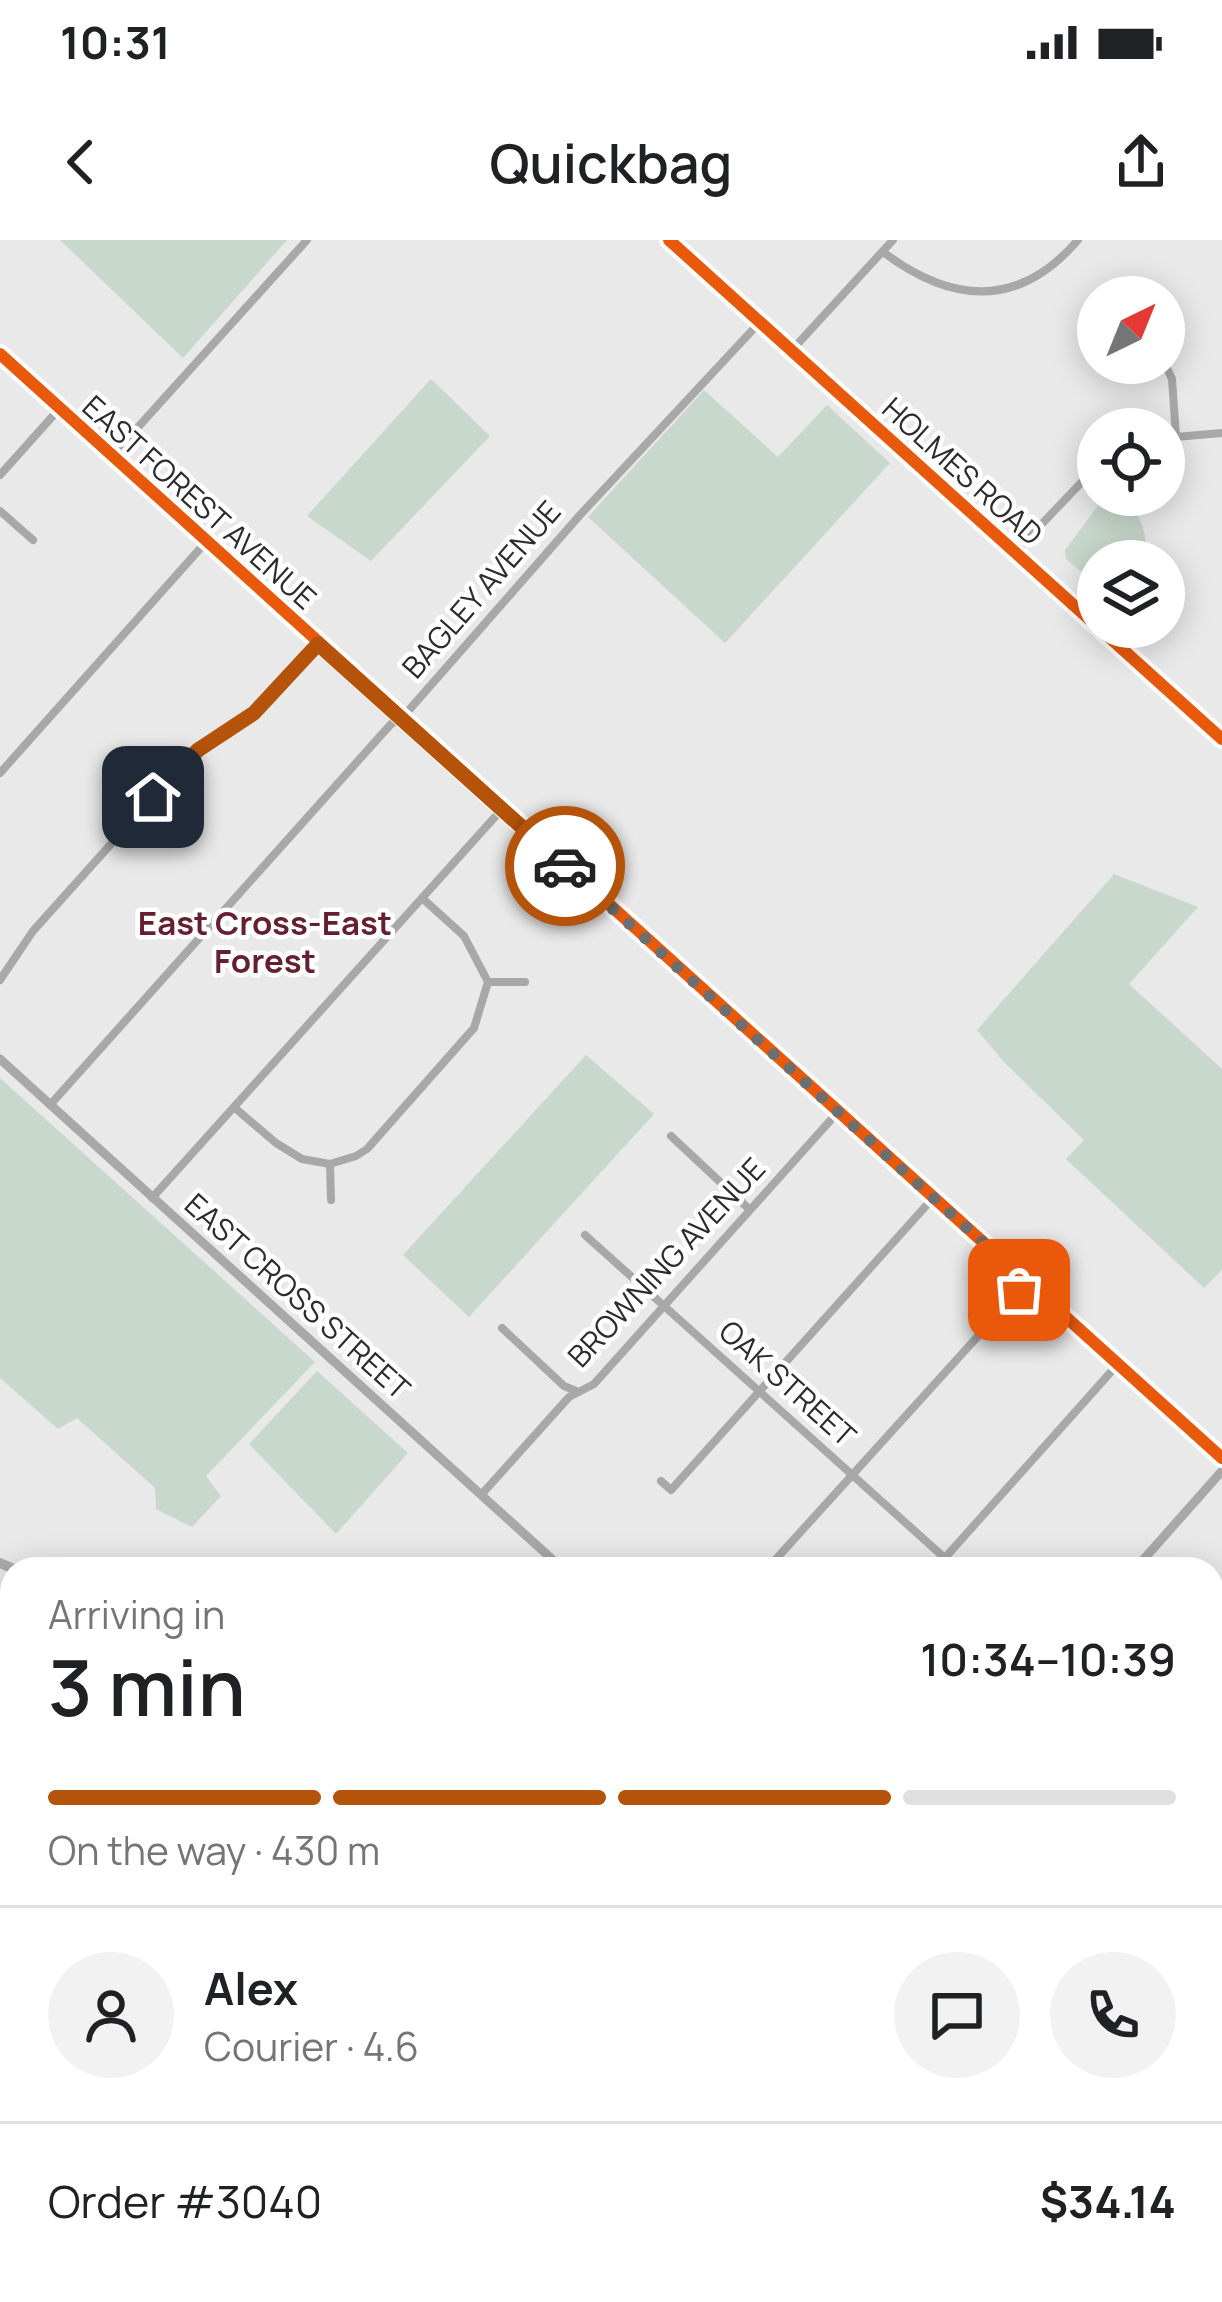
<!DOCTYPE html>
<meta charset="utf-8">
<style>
:root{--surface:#fff;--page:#f2f2f2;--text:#202124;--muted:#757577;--line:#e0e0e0;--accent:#b45309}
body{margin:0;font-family:Manrope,sans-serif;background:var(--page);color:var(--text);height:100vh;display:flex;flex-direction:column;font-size:45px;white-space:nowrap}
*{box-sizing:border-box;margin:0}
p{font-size:39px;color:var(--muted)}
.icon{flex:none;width:66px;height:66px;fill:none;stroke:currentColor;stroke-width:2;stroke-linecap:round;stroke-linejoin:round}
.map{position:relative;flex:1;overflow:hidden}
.side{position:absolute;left:0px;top:1317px;width:1224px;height:747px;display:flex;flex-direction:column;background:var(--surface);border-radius:36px 36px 0 0;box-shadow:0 6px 30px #0003}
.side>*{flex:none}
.needle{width:78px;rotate:43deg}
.buttons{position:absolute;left:1077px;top:36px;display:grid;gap:24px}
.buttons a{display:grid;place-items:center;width:108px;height:108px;border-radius:50%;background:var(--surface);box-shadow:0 6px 30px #0003;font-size:60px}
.pin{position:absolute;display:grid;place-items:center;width:102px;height:102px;color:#fff;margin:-51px;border-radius:24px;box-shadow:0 6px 18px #0006}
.courier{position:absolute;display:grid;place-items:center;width:120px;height:120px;margin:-60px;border:9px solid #b45309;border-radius:50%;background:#fff;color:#222;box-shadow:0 3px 15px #0007}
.headline em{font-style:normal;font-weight:600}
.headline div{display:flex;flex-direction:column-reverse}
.headline{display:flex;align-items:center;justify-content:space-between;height:204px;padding:0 48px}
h1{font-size:78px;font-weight:600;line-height:90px}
.bar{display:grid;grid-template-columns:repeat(4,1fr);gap:18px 12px;align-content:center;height:144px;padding:0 48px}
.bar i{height:15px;border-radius:9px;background:var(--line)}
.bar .selected{background:var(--accent)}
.bar p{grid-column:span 4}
.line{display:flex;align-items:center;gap:30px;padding:0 48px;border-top:3px solid var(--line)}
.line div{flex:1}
.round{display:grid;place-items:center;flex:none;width:126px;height:126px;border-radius:63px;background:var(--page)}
.status{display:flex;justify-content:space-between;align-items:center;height:84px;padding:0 60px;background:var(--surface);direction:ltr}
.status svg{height:33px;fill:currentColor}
header{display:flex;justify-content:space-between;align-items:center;height:156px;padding:0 48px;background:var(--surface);font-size:54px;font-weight:600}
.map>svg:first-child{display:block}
.green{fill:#c8d8cc}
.water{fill:#9dbecd}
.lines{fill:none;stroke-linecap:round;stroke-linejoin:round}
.minor{stroke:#a8a8a8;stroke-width:8}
.tertiary{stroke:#a8a8a8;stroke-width:9}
.secondary{stroke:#a8a8a8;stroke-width:9}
.primary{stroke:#adacac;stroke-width:10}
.rail{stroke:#aeaeae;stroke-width:3}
.cycleway-casing{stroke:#fff;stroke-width:20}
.cycleway{stroke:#e8590c;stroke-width:12}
.done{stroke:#6e6e6e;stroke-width:12;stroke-dasharray:0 21.6}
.route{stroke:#b45309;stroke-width:15}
.labels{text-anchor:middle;stroke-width:9;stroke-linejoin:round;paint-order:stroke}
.street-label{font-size:30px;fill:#2b2c2c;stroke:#fff}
.neighbourhood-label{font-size:33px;font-weight:bold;fill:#651f2e;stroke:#fff}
</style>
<div class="status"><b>10:31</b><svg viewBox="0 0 49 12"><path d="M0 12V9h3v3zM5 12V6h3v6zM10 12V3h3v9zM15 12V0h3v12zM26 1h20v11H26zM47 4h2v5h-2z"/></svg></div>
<header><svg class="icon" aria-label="back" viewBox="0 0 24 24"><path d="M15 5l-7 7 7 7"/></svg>Quickbag<svg class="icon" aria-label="share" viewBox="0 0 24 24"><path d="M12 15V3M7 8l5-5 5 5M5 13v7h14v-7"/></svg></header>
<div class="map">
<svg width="1222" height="2062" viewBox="0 0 1222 2062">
<rect width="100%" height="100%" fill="#e9e9e9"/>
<g class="green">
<path d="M 60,0 L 287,0 L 183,118 Z"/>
<path d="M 431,139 L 490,196 L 371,321 L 307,276 Z"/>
<path d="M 704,150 L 778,217 L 827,165 L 890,223 L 725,403 L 588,277 Z"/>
<path d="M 1106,255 L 1122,255 C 1140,274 1150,294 1144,321 L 1098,321 L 1098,345 L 1066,319 L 1065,310 Z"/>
<path d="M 1114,634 L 1198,667 L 1129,744 L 1222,829 L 1222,1030 L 1204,1048 L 1066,919 L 1084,900 L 1004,822 L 977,790 Z"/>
<path d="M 586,815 L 654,874 L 469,1077 L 403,1015 Z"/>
<path d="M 0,838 L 315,1122 L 206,1236 L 221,1256 L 192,1287 L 156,1269 L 155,1248 L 77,1178 L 58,1189 L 0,1138 Z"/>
<path d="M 317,1131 L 408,1213 L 336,1294 L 249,1204 Z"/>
<path d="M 886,2052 L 1186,2052 L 1208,2062 L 877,2062 Z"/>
</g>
<path class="water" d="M 10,1573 L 12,1752 L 2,1764 L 0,1578 Z"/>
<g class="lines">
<g class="minor">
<path d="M 883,12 C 951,63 1018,70 1078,0"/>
<path d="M 792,110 L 893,0"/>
<path d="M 1164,122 L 1172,139 L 1176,196"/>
<path d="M 1164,198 L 1222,193"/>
<path d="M 112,216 L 307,0"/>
<path d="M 0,235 L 60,168"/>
<path d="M 0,271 L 33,300"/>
<path d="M 1015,312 L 1098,225"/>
<path d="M 0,533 L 206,302"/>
<path d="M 0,740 L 33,691 L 181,526 L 198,510 L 254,473 L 318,403"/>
<path d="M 488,742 L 525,742"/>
<path d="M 50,865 L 391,484 L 402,478 L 580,275 L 760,82"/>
<path d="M 235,868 L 276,903 L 302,919 L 330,924 L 356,916 L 367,909 L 474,788 L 488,742 L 464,696 L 422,658"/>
<path d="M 671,896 L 749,969"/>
<path d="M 330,924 L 331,960"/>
<path d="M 152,958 L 503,568"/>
<path d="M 585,995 L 957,1329"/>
<path d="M 502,1088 L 564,1146 L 576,1151"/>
<path d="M 661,1241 L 671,1250 L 933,958"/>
<path d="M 481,1255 L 569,1157 L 594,1144 L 837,873"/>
<path d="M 767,1329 L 1027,1042"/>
<path d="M 935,1329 L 1118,1124"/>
<path d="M 1212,1469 L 1222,1458"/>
<path d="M 1212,1887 L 1222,1876"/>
<path d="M 0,1969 L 12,1981"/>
<path d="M 82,2052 L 91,2062"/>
<path d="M 483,2062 L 492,2052"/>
</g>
<g class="tertiary">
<path d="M 0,114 L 1222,1218"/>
<path d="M 0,819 L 563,1329"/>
<path d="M 1135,1329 L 1222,1231"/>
</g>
<g class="secondary">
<path d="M 669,0 L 1222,499"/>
<path d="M 1212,1674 L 1222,1663"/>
<path d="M 865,2062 L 874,2052"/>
</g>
<g class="primary">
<path d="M 0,1323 L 14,1329"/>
<path d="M 1212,1895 L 1222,1899"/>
</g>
<g class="rail">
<path d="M 0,1536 L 12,1541"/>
<path d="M 1212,2045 L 1222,2050"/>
</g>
<g class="cycleway-casing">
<g id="cycleway">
<path d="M 669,0 L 1222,499"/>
<path d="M 0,114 L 1222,1218"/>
</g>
</g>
<use href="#cycleway" class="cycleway"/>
</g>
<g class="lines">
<path class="done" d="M 565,626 L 1027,1042 L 1019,1050"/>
<path class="route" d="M 153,557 L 198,510 L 254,473 L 318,404 L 565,626"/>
</g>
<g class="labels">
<g class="street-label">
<text transform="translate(962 232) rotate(42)" y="10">HOLMES ROAD</text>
<text transform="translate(199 263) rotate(42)" y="10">EAST FOREST AVENUE</text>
<text transform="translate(482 350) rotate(-49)" y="10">BAGLEY AVENUE</text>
<text transform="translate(667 1023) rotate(-47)" y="10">BROWNING AVENUE</text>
<text transform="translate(297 1057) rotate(42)" y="10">EAST CROSS STREET</text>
<text transform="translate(787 1144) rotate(42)" y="10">OAK STREET</text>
</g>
<g class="neighbourhood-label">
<text x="265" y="695">East Cross-East<tspan x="265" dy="38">Forest</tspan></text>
</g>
</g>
</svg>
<div class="buttons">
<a><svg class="needle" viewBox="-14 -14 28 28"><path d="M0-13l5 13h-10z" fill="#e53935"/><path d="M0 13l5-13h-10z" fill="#757577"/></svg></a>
<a><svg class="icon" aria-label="locate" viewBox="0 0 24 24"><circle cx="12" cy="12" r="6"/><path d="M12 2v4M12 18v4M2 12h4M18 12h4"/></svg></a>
<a><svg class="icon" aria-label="layers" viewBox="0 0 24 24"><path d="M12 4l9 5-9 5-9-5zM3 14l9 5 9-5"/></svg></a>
</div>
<div class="pin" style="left:1019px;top:1050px;background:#ea580c"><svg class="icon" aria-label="bag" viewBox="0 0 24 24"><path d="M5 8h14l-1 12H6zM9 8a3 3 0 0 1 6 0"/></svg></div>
<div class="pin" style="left:153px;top:557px;background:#1f2937"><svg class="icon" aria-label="home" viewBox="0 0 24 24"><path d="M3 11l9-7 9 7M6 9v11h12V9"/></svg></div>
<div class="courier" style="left:565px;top:626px"><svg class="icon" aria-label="car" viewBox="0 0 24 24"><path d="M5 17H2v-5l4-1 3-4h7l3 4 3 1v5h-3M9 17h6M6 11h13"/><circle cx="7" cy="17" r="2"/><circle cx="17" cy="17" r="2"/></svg></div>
<section class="side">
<div class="headline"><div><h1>3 min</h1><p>Arriving in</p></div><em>10:34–10:39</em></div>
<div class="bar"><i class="selected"></i><i class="selected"></i><i class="selected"></i><i></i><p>On the way · 430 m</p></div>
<div class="line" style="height:216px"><a class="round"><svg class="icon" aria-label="person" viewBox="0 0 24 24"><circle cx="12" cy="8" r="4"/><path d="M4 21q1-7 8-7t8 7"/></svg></a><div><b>Alex</b><p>Courier · 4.6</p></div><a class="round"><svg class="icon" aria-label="chat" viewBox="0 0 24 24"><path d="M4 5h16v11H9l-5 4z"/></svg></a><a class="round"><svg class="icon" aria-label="phone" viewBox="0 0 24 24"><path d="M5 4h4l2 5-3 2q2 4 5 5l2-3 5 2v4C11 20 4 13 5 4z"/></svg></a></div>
<div class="line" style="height:156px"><div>Order #3040</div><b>$34.14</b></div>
</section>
</div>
